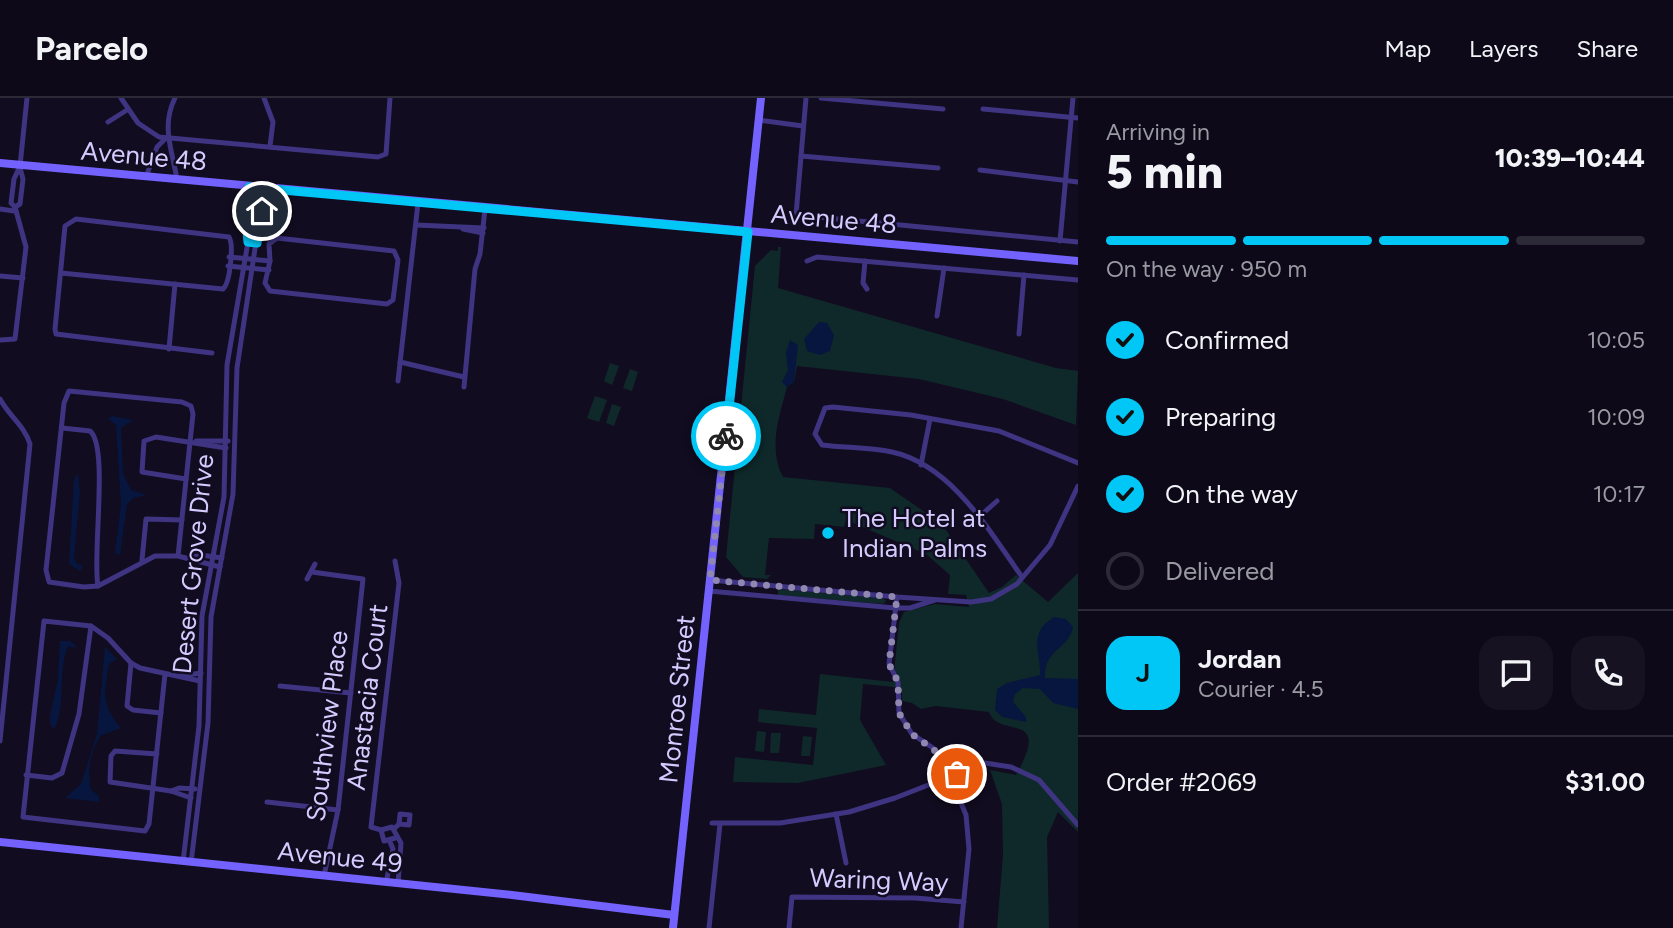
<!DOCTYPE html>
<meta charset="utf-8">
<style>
:root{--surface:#0d0918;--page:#161221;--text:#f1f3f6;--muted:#9a9aa2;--line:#2d2a37;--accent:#00c7f6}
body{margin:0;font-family:Figtree,sans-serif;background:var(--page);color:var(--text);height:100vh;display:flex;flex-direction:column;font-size:26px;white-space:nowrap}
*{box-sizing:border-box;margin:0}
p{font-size:23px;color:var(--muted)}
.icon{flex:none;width:38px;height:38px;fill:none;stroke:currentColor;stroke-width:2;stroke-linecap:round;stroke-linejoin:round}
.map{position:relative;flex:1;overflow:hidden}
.drawer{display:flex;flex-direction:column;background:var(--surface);width:595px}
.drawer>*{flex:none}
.pin{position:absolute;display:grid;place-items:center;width:60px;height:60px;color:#fff;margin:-30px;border:4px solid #fff;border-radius:50%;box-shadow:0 2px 7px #0007}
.courier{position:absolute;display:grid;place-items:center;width:70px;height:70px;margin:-35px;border:5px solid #00c7f6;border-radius:50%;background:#fff;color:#222;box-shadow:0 2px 9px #0007}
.summary em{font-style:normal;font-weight:800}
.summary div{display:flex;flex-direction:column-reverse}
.summary{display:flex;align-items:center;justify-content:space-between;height:119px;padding:0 28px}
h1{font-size:46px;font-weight:800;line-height:52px}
.bar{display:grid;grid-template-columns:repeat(4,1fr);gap:10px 7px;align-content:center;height:84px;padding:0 28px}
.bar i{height:9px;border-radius:5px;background:var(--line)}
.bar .current{background:var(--accent)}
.bar p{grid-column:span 4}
.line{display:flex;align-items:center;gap:18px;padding:0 28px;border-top:2px solid var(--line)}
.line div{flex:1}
.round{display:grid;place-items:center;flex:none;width:74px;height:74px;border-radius:21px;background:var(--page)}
ol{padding:0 28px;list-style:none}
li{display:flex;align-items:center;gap:21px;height:77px}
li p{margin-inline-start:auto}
li .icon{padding:7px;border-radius:50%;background:var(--accent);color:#111;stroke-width:4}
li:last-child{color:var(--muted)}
li i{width:38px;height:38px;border:4px solid var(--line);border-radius:50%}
header{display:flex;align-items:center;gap:42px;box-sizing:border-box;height:98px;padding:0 35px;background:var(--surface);border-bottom:2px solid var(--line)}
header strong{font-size:33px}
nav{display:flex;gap:38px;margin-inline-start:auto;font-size:24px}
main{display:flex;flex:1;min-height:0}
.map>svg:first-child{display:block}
.green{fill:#0f292a}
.water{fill:#07163e}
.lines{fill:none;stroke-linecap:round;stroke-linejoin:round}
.street{stroke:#3e3481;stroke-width:5}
.secondary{stroke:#7462ff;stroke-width:8}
.done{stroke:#9088b1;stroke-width:7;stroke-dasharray:0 12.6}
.route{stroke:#00c7f6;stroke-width:9}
.poi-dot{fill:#00c7f6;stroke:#110c20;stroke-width:2.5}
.labels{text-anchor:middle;stroke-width:5;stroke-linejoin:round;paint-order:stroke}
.street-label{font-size:26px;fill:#d5cbff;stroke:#110c20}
.poi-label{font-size:26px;fill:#d5cbff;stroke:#110c20;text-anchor:start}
</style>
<header>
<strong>Parcelo</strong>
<nav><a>Map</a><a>Layers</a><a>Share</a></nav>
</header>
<main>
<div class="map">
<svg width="1078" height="830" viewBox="0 0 1078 830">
<rect width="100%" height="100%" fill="#110c20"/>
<g class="green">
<path d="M 778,149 L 781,149 L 778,190 L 1056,270 L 1078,273 L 1076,327 L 1003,301 L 919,281 L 797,268 L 794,284 L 787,289 C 779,319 768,350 783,379 L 890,390 L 942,426 L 989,495 L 1002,489 L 1016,477 L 1048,504 L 1078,475 L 1078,734 L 1058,714 L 1047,739 L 1049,830 L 997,830 L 1003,757 L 1002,706 L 990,672 L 1016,677 C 1053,611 999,642 989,614 L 936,608 L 921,611 L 912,605 L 902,603 L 902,594 L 894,589 L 863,586 L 860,622 L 886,667 L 798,685 L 733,684 L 735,659 L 813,667 L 817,630 L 758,624 L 759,611 L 816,617 L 820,576 L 893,584 L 899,525 L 904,514 L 935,506 L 969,509 L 966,497 L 948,496 L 950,477 L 926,456 L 846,422 L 844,429 L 815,426 L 814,441 L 769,440 L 765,477 L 771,477 L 767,481 L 743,479 L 726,459 L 755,168 L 771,152 L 778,153 Z"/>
<path d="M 610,265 L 619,268 L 612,287 L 604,283 Z"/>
<path d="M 630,271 L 638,274 L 632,293 L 623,290 Z"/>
<path d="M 595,298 L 607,302 L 599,324 L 587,320 Z"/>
<path d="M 612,306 L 621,309 L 614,328 L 606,325 Z"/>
<path d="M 778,491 L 883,500 L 886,503 L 883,506 L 778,497 Z"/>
<path d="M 757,633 L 766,634 L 764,654 L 755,653 Z"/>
<path d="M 771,635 L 781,635 L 779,655 L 770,655 Z"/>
<path d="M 803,638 L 812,639 L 810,658 L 801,658 Z"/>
</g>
<g class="water">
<path d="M 819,224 L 827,225 L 834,237 L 830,253 L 820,257 L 807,253 L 804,241 Z"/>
<path d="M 790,242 L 798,247 L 794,284 L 787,289 L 782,284 L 788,272 L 786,255 Z"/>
<path d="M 112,318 L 133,322 L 121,330 L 123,376 L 131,392 L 147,397 L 133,400 L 127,406 L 120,457 L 115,455 L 121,407 L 116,327 L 108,321 Z"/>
<path d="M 78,376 L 80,395 L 74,459 L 77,466 L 83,468 L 80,473 L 69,466 L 74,381 Z"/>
<path d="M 1054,519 L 1066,521 L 1073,529 C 1069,552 1044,550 1045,580 L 1078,581 L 1078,611 L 1053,605 L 1040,591 L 1023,590 L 1015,596 L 1013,604 L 1026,619 L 1026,624 L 1002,619 L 995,612 L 997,591 L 1007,585 L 1040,577 C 1041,553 1027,536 1054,519 Z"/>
<path d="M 60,543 L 70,543 L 75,547 L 75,550 L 68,548 C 57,574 67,607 54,632 L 50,626 L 50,617 L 58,581 Z"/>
<path d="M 105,549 L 117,561 L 109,566 C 104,596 101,606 121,630 L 100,638 C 90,655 87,672 91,692 L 99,698 L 99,704 L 65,700 L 81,686 L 97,636 Z"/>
</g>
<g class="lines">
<g class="street">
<path d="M 121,0 L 138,25 L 159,39 L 378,59 L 386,56 L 390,0"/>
<path d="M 175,0 C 161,28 172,52 177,81"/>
<path d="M 264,0 L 273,24 L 270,48"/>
<path d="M 806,0 L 796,117 L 1078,144"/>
<path d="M 821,0 L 943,11"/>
<path d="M 983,11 L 1078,20"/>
<path d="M 759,22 L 803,28"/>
<path d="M 108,24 L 127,12"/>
<path d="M 801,58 L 938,70"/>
<path d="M 980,72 L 1078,84"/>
<path d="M 146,79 L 157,49 L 166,40"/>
<path d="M 15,109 L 20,106 L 23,81 L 20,70"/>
<path d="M 0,111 L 14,113"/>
<path d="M 416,127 L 484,130"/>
<path d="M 463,131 L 483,135"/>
<path d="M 277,140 L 394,153 L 398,162 L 393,202 L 387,206 L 270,193 L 265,185 L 270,163 L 269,146 Z"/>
<path d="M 1060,143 L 1073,0"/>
<path d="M 229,159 L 270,163"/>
<path d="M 807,163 L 817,159 L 1078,182"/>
<path d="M 865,163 L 863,185 L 867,191"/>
<path d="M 228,168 L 269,172"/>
<path d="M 61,175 L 223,191 C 230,185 234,147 229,139 L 76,121 L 65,128 L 55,231 L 56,236 L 212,255"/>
<path d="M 0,178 L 23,180"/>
<path d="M 937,218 L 944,170"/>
<path d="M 1019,236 L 1024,177"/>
<path d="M 0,242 L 15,241 L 26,149 L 15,109 L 11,105 L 14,81 L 20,68 L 27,0"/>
<path d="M 169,251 L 175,186"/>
<path d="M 400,264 L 464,279"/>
<path d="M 398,283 L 418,105"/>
<path d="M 464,289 L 475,171 L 480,156 L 485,111"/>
<path d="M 0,301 C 9,318 24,327 30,346 L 0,643"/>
<path d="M 62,330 L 90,333 C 109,348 92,458 98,488"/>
<path d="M 196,343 L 228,343"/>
<path d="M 921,367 L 930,321"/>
<path d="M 186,381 L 142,374 L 144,343 L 156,339 L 226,350"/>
<path d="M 980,418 L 997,403"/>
<path d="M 178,458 L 193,316 L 191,308 L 182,304 L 69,293 L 64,305 L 46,472 L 49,484 L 84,489 L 98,488 L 155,458 L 178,458 L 220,469"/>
<path d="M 190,460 L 201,457 L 222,460"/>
<path d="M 142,462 L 146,421 L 182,422"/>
<path d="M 312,474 L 363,481 L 338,712 L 324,778"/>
<path d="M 1022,479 C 990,434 952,367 892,354 C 869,349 845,350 822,347 L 815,336 L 825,310 L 833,309 L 911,317 L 999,333 L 1078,365"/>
<path d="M 307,481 L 315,466"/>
<path d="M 710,482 L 897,499 L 971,504 L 991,501 L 1017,486 L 1050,447 L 1078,388"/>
<path d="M 709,493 L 895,510 L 910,510 L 935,502"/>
<path d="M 897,499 L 889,566 L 898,584 L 899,615 L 912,636 L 933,650 L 943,661 L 966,717 L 969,751 L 961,830"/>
<path d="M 131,565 L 127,608 L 133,612 L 161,615"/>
<path d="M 165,576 L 149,726 L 145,733 L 23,719 L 44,523 L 91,528 L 108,540 L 131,565 L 140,570 L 200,583"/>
<path d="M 180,578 L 201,575"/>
<path d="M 280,588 L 351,595"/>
<path d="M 157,656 L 115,653 L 111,658 L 110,684 L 171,693 L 191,700"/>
<path d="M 26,677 L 52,680 L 62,675 L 79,616 L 91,528"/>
<path d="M 171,693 L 179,690 L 195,691"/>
<path d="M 267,704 L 338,712"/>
<path d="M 836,716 L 846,765"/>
<path d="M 712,725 L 780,725 L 849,714 L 895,700 L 985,665 L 1011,669 L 1039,682 L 1078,727"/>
<path d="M 394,731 L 399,726 L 400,716 L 410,717 L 409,727 L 399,726"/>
<path d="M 381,732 L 371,729 L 399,485 L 395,463"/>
<path d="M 395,740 L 384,743 L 381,732 L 392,729 L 401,745 L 398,786"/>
<path d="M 183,764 L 199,628 L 202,518 L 224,399 L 227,267 L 248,144 L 246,124 L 249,89"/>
<path d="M 191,765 L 208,625 L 211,519 L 233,396 L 237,270 L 264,91"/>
<path d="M 386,785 L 393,751 L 390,744"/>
<path d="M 709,830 L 720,726"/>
<path d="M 789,830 L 792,799 L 915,800 L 964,804"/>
</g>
<g class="secondary">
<path d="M 0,65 L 1078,163"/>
<path d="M 0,744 L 512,797 L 674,817"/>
<path d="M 673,830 L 761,0"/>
</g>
</g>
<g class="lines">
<path class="done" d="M 726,338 L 710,482 L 897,499 L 889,566 L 898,584 L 899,615 L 912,636 L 938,655 L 951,678 L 957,676"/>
<path class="route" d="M 262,113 L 257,145 L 248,144 L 246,124 L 249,89 L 748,134 L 726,338"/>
</g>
<circle class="poi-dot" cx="828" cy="435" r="7"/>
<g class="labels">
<g class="street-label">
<text transform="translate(144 58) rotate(5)" y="9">Avenue 48</text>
<text transform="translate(834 121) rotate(5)" y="9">Avenue 48</text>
<text transform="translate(193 466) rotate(-84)" y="9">Desert Grove Drive</text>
<text transform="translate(367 599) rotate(-83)" y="9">Anastacia Court</text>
<text transform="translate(677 601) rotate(-84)" y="9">Monroe Street</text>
<text transform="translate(327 628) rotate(-83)" y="9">Southview Place</text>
<text transform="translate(340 759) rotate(6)" y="9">Avenue 49</text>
<text transform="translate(879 782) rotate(2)" y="9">Waring Way</text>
</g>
<g class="poi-label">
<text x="842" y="429">The Hotel at<tspan x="842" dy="30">Indian Palms</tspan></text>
</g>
</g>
</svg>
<div class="pin" style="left:957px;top:676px;background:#ea580c"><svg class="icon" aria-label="bag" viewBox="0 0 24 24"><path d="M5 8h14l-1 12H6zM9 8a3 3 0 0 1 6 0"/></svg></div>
<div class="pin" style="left:262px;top:113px;background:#1f2937"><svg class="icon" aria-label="home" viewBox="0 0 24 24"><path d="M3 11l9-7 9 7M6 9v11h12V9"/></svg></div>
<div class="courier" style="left:726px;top:338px"><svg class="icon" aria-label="bike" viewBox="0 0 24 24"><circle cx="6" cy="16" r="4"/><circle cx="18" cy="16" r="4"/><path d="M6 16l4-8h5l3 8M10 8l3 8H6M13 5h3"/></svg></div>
</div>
<section class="drawer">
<div class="summary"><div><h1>5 min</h1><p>Arriving in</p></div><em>10:39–10:44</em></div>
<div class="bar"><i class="current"></i><i class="current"></i><i class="current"></i><i></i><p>On the way · 950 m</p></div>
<ol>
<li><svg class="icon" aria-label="check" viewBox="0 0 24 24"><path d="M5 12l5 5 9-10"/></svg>Confirmed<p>10:05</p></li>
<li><svg class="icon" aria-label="check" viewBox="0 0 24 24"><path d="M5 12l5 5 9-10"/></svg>Preparing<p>10:09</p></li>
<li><svg class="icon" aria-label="check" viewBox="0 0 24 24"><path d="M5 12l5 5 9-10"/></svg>On the way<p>10:17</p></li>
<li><i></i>Delivered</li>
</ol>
<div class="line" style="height:126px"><b class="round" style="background:var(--accent);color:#111">J</b><div><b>Jordan</b><p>Courier · 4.5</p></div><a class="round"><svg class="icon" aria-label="chat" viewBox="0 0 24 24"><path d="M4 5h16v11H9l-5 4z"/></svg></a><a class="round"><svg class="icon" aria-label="phone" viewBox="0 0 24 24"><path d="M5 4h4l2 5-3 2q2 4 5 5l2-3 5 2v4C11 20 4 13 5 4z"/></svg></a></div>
<div class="line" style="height:91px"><div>Order #2069</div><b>$31.00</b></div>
</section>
</main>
